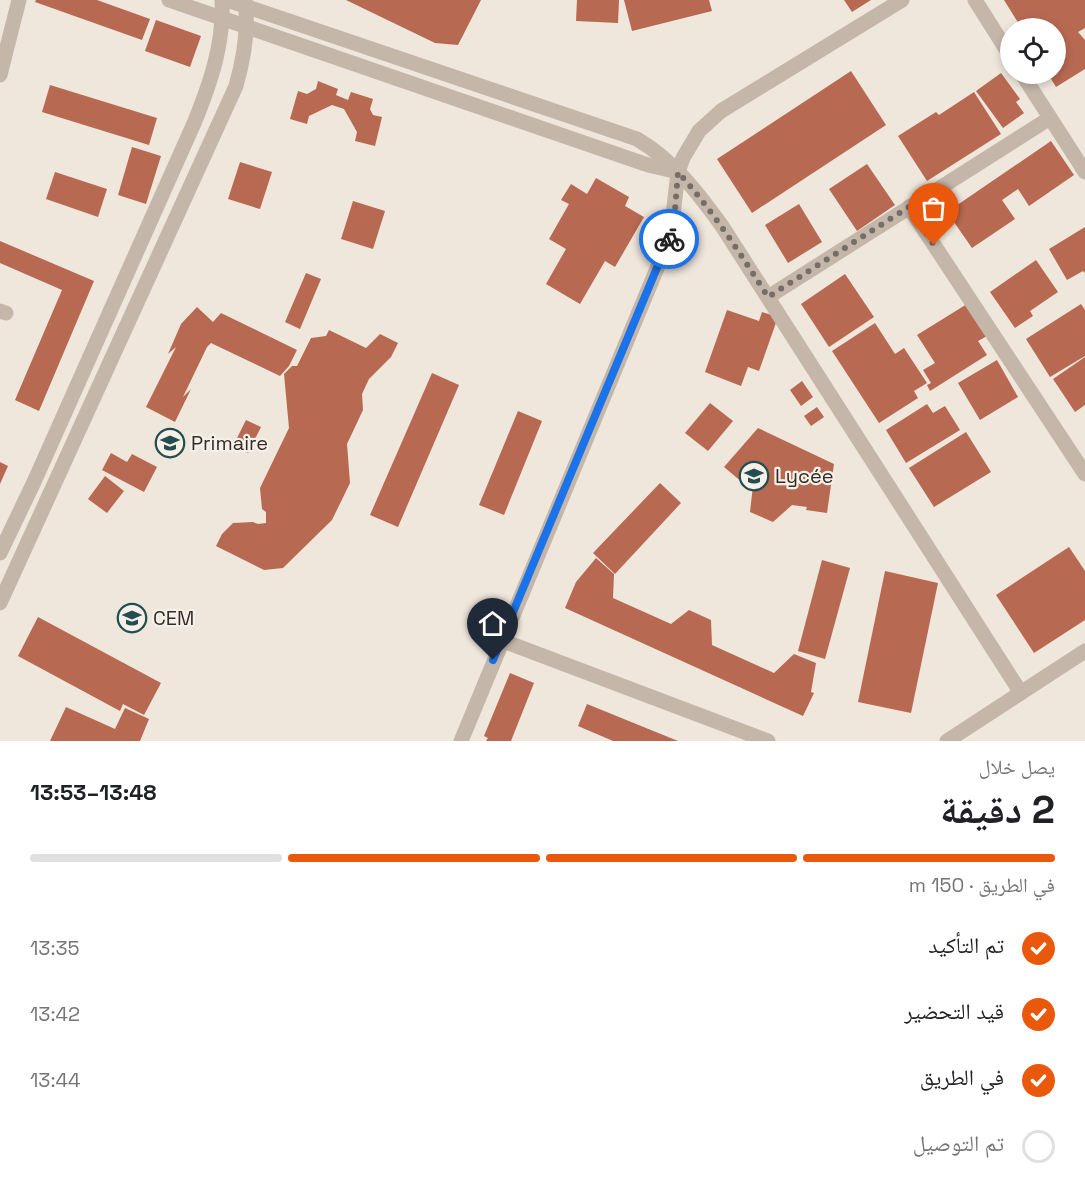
<!DOCTYPE html>
<html lang="ar">
<meta charset="utf-8">
<style>
:root{--surface:#fff;--page:#f2f2f2;--text:#202124;--muted:#757577;--line:#e0e0e0;--accent:#ea580c}
body{margin:0;font-family:"Space Grotesk","Noto Naskh Arabic",sans-serif;background:var(--page);color:var(--text);direction:rtl;height:100vh;display:flex;flex-direction:column;font-size:22px;white-space:nowrap}
*{box-sizing:border-box;margin:0}
p{font-size:20px;color:var(--muted)}
.icon{flex:none;width:33px;height:33px;fill:none;stroke:currentColor;stroke-width:2;stroke-linecap:round;stroke-linejoin:round}
.map{position:relative;height:741px;overflow:hidden;direction:ltr}
.side{display:flex;flex-direction:column;background:var(--surface);flex:1}
.side>*{flex:none}
.tools{position:absolute;left:1000px;top:18px;display:grid;gap:12px}
.tools a{display:grid;place-items:center;width:66px;height:66px;border-radius:50%;background:var(--surface);box-shadow:0 3px 9px #0003;font-size:30px}
.pin{position:absolute;display:grid;place-items:center;width:51px;height:51px;color:#fff;margin:-62px -26px;border-radius:50% 50% 50% 0;rotate:-45deg;box-shadow:0 0 6px #0007}
.pin .icon{rotate:45deg}
.courier{position:absolute;display:grid;place-items:center;width:60px;height:60px;margin:-30px;border:4px solid #1a73e8;border-radius:50%;background:#fff;color:#222;box-shadow:0 2px 8px #0007}
.summary em{font-style:normal;font-weight:700}
.summary div{display:flex;flex-direction:column-reverse}
.summary{display:flex;align-items:center;justify-content:space-between;height:102px;padding:0 30px}
h1{font-size:39px;font-weight:700;line-height:45px}
.bar{display:grid;grid-template-columns:repeat(4,1fr);gap:9px 6px;align-content:center;height:72px;padding:0 30px}
.bar i{height:8px;border-radius:4px;background:var(--line)}
.bar .selected{background:var(--accent)}
.bar p{grid-column:span 4}
ol{padding:0 30px;list-style:none}
li{display:flex;align-items:center;gap:18px;height:66px}
li p{margin-inline-start:auto}
li .icon{padding:6px;border-radius:50%;background:var(--accent);color:#fff;stroke-width:4}
li:last-child{color:var(--muted)}
li i{width:33px;height:33px;border:3px solid var(--line);border-radius:50%}
.map>svg:first-child{display:block}
.building{fill:#b76952}
.lines{fill:none;stroke-linecap:round;stroke-linejoin:round}
.minor{stroke:#c5b6aa;stroke-width:15}
.done{stroke:#756d67;stroke-width:6;stroke-dasharray:0 10.8}
.route{stroke:#1a73e8;stroke-width:8}
.labels{text-anchor:middle;stroke-width:4.5;stroke-linejoin:round;paint-order:stroke}
.poi-label{font-size:20px;fill:#332c28;stroke:#f7f0e8;text-anchor:start}
</style>
<div class="map">
<svg width="1085" height="741" viewBox="0 0 1085 741">
<rect width="100%" height="100%" fill="#efe6dc"/>
<g class="building">
<path d="M 36,0 L 97,0 L 150,19 L 142,40 L 35,2 Z"/>
<path d="M 346,0 L 481,0 L 458,45 L 435,43 Z"/>
<path d="M 577,0 L 619,0 L 618,23 L 576,21 Z"/>
<path d="M 624,0 L 709,0 L 712,11 L 632,31 Z"/>
<path d="M 844,0 L 871,0 L 852,12 Z"/>
<path d="M 1004,0 L 1085,0 L 1085,28 L 1078,32 L 1085,40 L 1085,69 L 1056,87 L 1048,74 L 1056,74 L 1056,28 L 1019,28 L 1017,25 L 1019,24 Z"/>
<path d="M 156,20 L 201,36 L 190,67 L 145,51 Z"/>
<path d="M 851,71 L 886,125 L 752,213 L 717,159 Z"/>
<path d="M 1001,73 L 1020,99 L 1016,102 L 1024,113 L 1003,128 L 976,91 Z"/>
<path d="M 318,81 L 338,89 L 336,95 L 348,100 L 351,92 L 373,99 L 370,109 L 373,115 L 382,117 L 375,146 L 355,141 L 357,132 L 344,109 L 332,105 L 309,116 L 307,124 L 290,119 L 298,91 L 307,94 L 316,89 Z"/>
<path d="M 50,85 L 157,118 L 149,145 L 42,112 Z"/>
<path d="M 974,92 L 1001,134 L 927,181 L 898,136 L 936,112 L 939,115 Z"/>
<path d="M 1051,141 L 1074,175 L 1029,206 L 1018,189 L 1002,200 L 1015,219 L 972,248 L 947,212 Z"/>
<path d="M 132,147 L 161,156 L 146,204 L 118,195 Z"/>
<path d="M 240,162 L 272,172 L 260,209 L 228,199 Z"/>
<path d="M 867,164 L 895,205 L 857,231 L 829,189 Z"/>
<path d="M 55,172 L 107,189 L 98,217 L 46,199 Z"/>
<path d="M 596,178 L 629,197 L 625,206 L 644,217 L 615,267 L 605,261 L 580,304 L 546,284 L 566,249 L 549,239 L 569,204 L 561,200 L 571,184 L 587,194 Z"/>
<path d="M 353,201 L 385,211 L 373,249 L 341,239 Z"/>
<path d="M 799,204 L 822,242 L 788,263 L 765,225 Z"/>
<path d="M 1085,227 L 1085,273 L 1083,271 L 1067,280 L 1049,249 Z"/>
<path d="M 0,241 L 94,281 L 39,411 L 15,400 L 62,290 L 0,263 Z"/>
<path d="M 1036,260 L 1058,292 L 1030,311 L 1033,316 L 1015,328 L 990,292 Z"/>
<path d="M 306,273 L 321,279 L 300,329 L 285,322 Z"/>
<path d="M 845,274 L 874,317 L 829,347 L 801,304 Z"/>
<path d="M 967,304 L 987,336 L 978,341 L 987,355 L 930,391 L 927,385 L 931,383 L 923,370 L 935,363 L 917,335 Z"/>
<path d="M 1081,304 L 1085,310 L 1085,356 L 1050,377 L 1026,339 Z"/>
<path d="M 197,307 L 213,322 L 221,313 L 297,350 L 289,366 L 280,376 L 211,343 L 207,347 L 183,397 L 191,389 L 175,422 L 146,407 L 176,347 L 168,354 L 181,324 Z"/>
<path d="M 727,310 L 759,321 L 762,312 L 778,317 L 759,371 L 748,367 L 741,386 L 705,372 Z"/>
<path d="M 875,323 L 895,354 L 904,348 L 927,383 L 914,391 L 918,398 L 879,423 L 832,351 Z"/>
<path d="M 329,330 L 366,348 L 380,334 L 398,343 L 391,357 L 369,379 L 362,394 L 363,410 L 347,444 L 350,483 L 332,520 L 283,568 L 264,570 L 216,546 L 222,534 L 233,523 L 253,522 L 258,524 L 266,523 L 266,512 L 262,509 L 260,488 L 289,428 L 284,374 L 292,366 L 297,366 L 311,338 L 326,336 Z"/>
<path d="M 1085,357 L 1085,405 L 1075,412 L 1053,379 Z"/>
<path d="M 997,360 L 1018,397 L 980,420 L 958,383 Z"/>
<path d="M 432,373 L 459,385 L 398,527 L 370,515 Z"/>
<path d="M 802,381 L 813,397 L 801,406 L 790,390 Z"/>
<path d="M 710,403 L 733,421 L 708,451 L 685,433 Z"/>
<path d="M 927,404 L 933,413 L 945,406 L 960,430 L 906,463 L 886,430 Z"/>
<path d="M 817,407 L 824,417 L 811,426 L 804,416 Z"/>
<path d="M 518,411 L 542,421 L 504,515 L 479,505 Z"/>
<path d="M 246,420 L 261,427 L 248,453 L 233,446 Z"/>
<path d="M 758,428 L 834,464 L 827,513 L 806,510 L 807,507 L 792,505 L 773,522 L 750,512 L 753,486 L 746,480 L 743,483 L 724,467 Z"/>
<path d="M 966,432 L 991,472 L 934,507 L 909,468 Z"/>
<path d="M 111,453 L 127,462 L 132,454 L 157,467 L 144,492 L 102,470 Z"/>
<path d="M 0,462 L 8,466 L 0,484 Z"/>
<path d="M 105,476 L 124,491 L 107,513 L 88,499 Z"/>
<path d="M 660,483 L 681,503 L 615,574 L 593,553 Z"/>
<path d="M 1069,547 L 1085,571 L 1085,620 L 1034,653 L 996,595 Z"/>
<path d="M 596,558 L 614,574 L 613,598 L 671,624 L 689,610 L 711,620 L 712,645 L 774,673 L 794,654 L 816,663 L 811,692 L 814,693 L 803,716 L 565,608 L 576,582 Z"/>
<path d="M 822,560 L 850,568 L 825,659 L 798,651 Z"/>
<path d="M 885,571 L 938,583 L 911,713 L 858,702 Z"/>
<path d="M 38,617 L 161,683 L 144,715 L 123,704 L 120,711 L 18,656 Z"/>
<path d="M 510,673 L 534,683 L 511,741 L 486,741 L 488,738 L 484,736 Z"/>
<path d="M 587,704 L 678,741 L 613,741 L 578,726 Z"/>
<path d="M 66,707 L 115,729 L 125,708 L 149,719 L 140,741 L 50,741 Z"/>
</g>
<g class="lines">
<g class="minor">
<path d="M 169,0 L 648,165 L 678,172"/>
<path d="M 227,0 L 637,139 C 673,160 698,193 722,226 L 1021,693"/>
<path d="M 975,0 L 1011,57"/>
<path d="M 1022,74 L 1085,172"/>
<path d="M 0,75 L 19,0"/>
<path d="M 909,207 L 1085,474"/>
<path d="M 768,297 L 1050,118"/>
<path d="M 0,311 L 6,313"/>
<path d="M 0,553 L 34,482 L 195,121 C 211,81 224,43 222,0"/>
<path d="M 0,603 L 236,86 C 244,58 249,29 245,0"/>
<path d="M 501,640 L 768,741"/>
<path d="M 461,741 L 663,254 L 672,224 L 678,172 L 683,158 L 699,131 L 721,111 L 902,0"/>
<path d="M 947,741 L 1085,651"/>
</g>
</g>
<g class="lines">
<path class="done" d="M 669,239 L 675,210 L 678,172 C 713,211 740,253 768,297 L 909,207 L 934,245"/>
<path class="route" d="M 493,660 L 669,239"/>
</g>
<defs>
<g id="school-ring" transform="scale(1.5)"><circle r="9.5" fill="#f7f0e8" stroke="#234d50" stroke-width="1.5"/><path d="M0-5L7-2L0 1L-7-2ZM-4 1L0 2.5L4 1V4Q0 6-4 4Z" fill="#234d50"/></g>
</defs>
<g fill-rule="evenodd">
<use href="#school-ring" x="170" y="443"/>
<use href="#school-ring" x="754" y="476"/>
<use href="#school-ring" x="132" y="618"/>
</g>
<g class="labels">
<g class="poi-label">
<text x="191" y="450">Primaire</text>
<text x="775" y="483">Lycée</text>
<text x="153" y="625">CEM</text>
</g>
</g>
</svg>
<div class="tools">
<a><svg class="icon" aria-label="locate" viewBox="0 0 24 24"><circle cx="12" cy="12" r="6"/><path d="M12 2v4M12 18v4M2 12h4M18 12h4"/></svg></a>
</div>
<div class="pin" style="left:934px;top:245px;background:#ea580c"><svg class="icon" aria-label="bag" viewBox="0 0 24 24"><path d="M5 8h14l-1 12H6zM9 8a3 3 0 0 1 6 0"/></svg></div>
<div class="pin" style="left:493px;top:660px;background:#1f2937"><svg class="icon" aria-label="home" viewBox="0 0 24 24"><path d="M3 11l9-7 9 7M6 9v11h12V9"/></svg></div>
<div class="courier" style="left:669px;top:239px"><svg class="icon" aria-label="bike" viewBox="0 0 24 24"><circle cx="6" cy="16" r="4"/><circle cx="18" cy="16" r="4"/><path d="M6 16l4-8h5l3 8M10 8l3 8H6M13 5h3"/></svg></div>
</div>
<section class="side">
<div class="summary"><div><h1>2 دقيقة</h1><p>يصل خلال</p></div><em>13:48–13:53</em></div>
<div class="bar"><i class="selected"></i><i class="selected"></i><i class="selected"></i><i></i><p>في الطريق · 150 m</p></div>
<ol>
<li><svg class="icon" aria-label="check" viewBox="0 0 24 24"><path d="M5 12l5 5 9-10"/></svg>تم التأكيد<p>13:35</p></li>
<li><svg class="icon" aria-label="check" viewBox="0 0 24 24"><path d="M5 12l5 5 9-10"/></svg>قيد التحضير<p>13:42</p></li>
<li><svg class="icon" aria-label="check" viewBox="0 0 24 24"><path d="M5 12l5 5 9-10"/></svg>في الطريق<p>13:44</p></li>
<li><i></i>تم التوصيل</li>
</ol>
</section>
